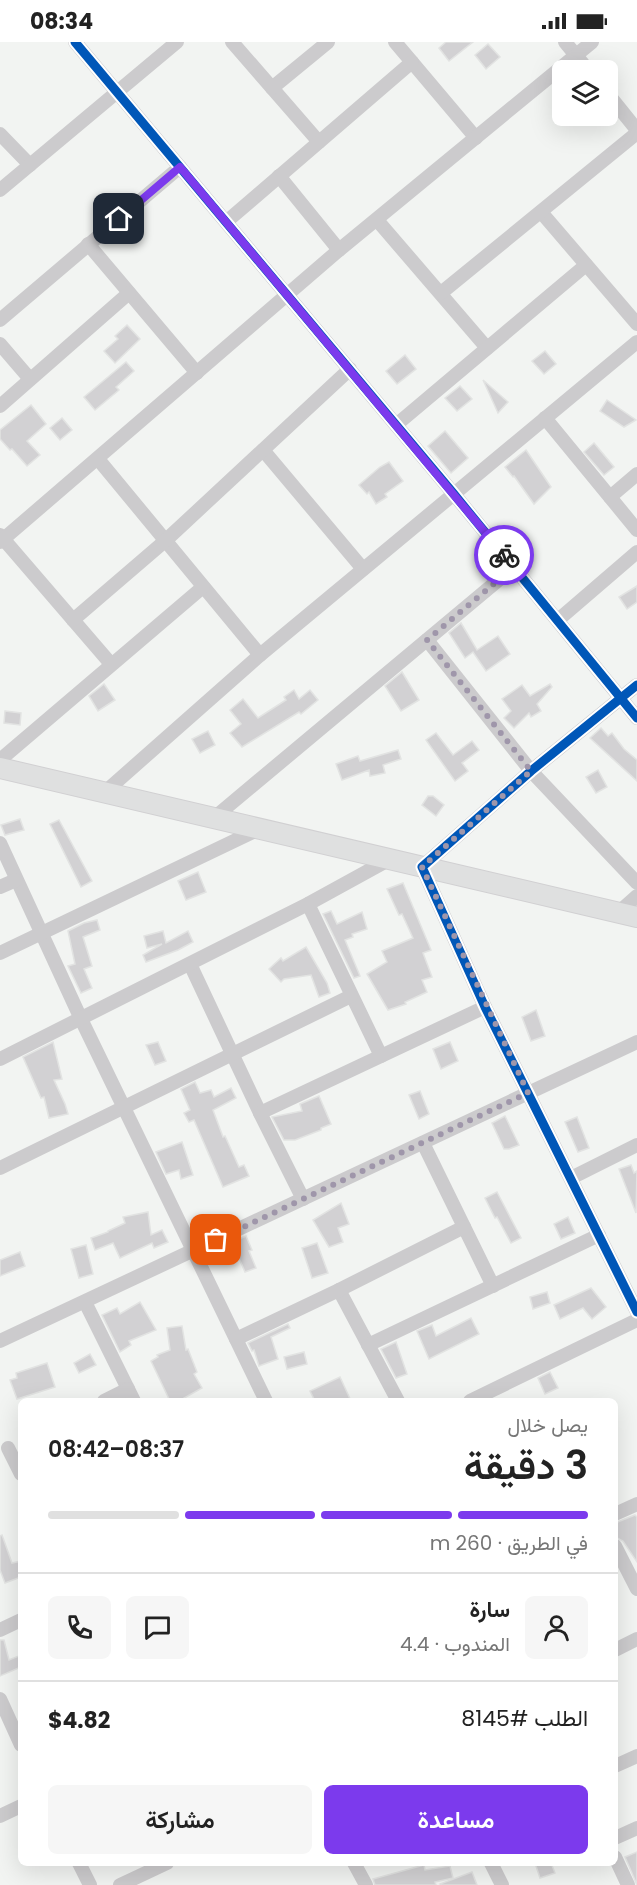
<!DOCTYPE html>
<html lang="ar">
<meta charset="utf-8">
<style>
:root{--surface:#fff;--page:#f6f6f6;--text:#222;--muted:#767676;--line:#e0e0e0;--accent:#7c3aed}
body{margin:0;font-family:Poppins,Vazirmatn,sans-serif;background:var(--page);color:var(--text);direction:rtl;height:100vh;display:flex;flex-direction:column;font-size:22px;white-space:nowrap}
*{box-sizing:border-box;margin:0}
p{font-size:20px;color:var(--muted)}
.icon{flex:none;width:33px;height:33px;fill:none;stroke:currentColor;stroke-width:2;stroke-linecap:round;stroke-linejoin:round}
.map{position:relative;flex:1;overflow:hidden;direction:ltr}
.drawer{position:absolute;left:18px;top:1356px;width:600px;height:468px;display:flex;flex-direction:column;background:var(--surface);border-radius:9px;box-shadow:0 6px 24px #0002;direction:rtl}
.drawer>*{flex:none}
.fabs{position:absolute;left:552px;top:18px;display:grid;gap:12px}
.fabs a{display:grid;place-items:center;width:66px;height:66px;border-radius:9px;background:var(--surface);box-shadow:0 6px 24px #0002;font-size:30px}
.pin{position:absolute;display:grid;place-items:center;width:51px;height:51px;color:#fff;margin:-26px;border-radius:12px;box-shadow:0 3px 9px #0006}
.courier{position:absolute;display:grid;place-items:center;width:60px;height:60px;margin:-30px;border:4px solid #7c3aed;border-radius:50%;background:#fff;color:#222;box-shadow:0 2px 8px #0007}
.overview em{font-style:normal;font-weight:600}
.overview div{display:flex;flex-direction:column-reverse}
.overview{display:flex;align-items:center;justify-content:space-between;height:102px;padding:0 30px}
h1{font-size:39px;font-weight:600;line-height:45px}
.bar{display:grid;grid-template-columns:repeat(4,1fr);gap:9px 6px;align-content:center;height:72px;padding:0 30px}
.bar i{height:8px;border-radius:4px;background:var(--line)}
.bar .active{background:var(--accent)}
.bar p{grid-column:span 4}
.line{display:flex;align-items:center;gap:15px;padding:0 30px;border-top:2px solid var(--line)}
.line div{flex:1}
.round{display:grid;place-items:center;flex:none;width:63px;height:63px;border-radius:9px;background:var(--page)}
.action{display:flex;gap:12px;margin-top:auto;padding:12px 30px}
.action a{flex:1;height:69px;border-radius:9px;background:var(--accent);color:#fff;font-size:24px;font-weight:600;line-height:69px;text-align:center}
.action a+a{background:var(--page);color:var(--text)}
.status{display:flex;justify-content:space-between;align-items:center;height:42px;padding:0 30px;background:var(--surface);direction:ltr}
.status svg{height:16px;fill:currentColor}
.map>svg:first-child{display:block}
.building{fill:#d2d1d3;stroke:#e2e3e2;stroke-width:1.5}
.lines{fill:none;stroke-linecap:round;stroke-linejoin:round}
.secondary-casing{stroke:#d1d0d2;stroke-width:22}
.street{stroke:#cccbcd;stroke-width:14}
.secondary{stroke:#dfe0e0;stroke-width:20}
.cycleway-casing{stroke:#fff;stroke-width:13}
.cycleway{stroke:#0057b8;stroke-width:9}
.done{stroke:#9f96aa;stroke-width:6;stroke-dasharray:0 10.8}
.route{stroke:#7c3aed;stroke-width:8}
</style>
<div class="status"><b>08:34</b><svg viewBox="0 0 49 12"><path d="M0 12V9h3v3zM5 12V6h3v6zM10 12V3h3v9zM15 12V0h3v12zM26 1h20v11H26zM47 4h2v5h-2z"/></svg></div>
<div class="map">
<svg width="637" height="1843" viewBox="0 0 637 1843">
<rect width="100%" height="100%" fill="#f2f4f2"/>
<g class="building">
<path d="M 446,0 L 473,0 L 449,19 L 439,6 Z"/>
<path d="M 488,2 L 500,15 L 486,27 L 475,13 Z"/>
<path d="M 127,283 L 140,297 L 115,321 L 104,309 L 118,297 L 115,294 Z"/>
<path d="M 545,309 L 556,322 L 544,332 L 532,319 Z"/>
<path d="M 405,313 L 416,327 L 397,342 L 386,329 Z"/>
<path d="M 126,320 L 134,329 L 116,345 L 119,348 L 95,368 L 84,355 Z"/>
<path d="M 483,338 L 508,360 L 498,371 Z"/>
<path d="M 460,344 L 472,357 L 457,369 L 445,356 Z"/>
<path d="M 607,358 L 636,378 L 624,385 L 600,369 Z"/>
<path d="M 31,363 L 46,382 L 27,399 L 40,413 L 27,424 L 12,407 L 10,408 L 0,397 L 0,388 Z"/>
<path d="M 62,376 L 72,388 L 60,398 L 50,386 Z"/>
<path d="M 445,389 L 468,416 L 451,431 L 428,404 Z"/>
<path d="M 594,401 L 614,425 L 604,433 L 584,410 Z"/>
<path d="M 526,408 L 551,445 L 534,462 L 514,434 L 513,435 L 505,425 Z"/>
<path d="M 389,420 L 403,439 L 385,452 L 387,455 L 376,462 L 369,450 L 367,452 L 359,443 L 380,425 Z"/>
<path d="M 637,544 L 637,560 L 627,567 L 619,555 Z"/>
<path d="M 461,581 L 477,608 L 498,594 L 510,612 L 486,629 L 473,610 L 465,616 L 449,591 Z"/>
<path d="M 402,630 L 419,658 L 401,669 L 385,644 Z"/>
<path d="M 104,642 L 115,658 L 98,669 L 89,654 Z"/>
<path d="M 550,642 L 552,645 L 537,662 L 541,669 L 531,675 L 529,671 L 514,686 L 504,676 L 511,669 L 502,657 L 522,643 L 530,654 Z"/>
<path d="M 294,648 L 299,657 L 310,648 L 318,658 L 301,672 L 299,670 L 242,705 L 230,691 L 241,682 L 230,668 L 243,657 L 258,676 L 286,658 L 284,655 Z"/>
<path d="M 5,669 L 21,671 L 20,683 L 4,681 Z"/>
<path d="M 601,686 L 608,694 L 612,691 L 624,707 L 637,718 L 637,739 L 590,696 Z"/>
<path d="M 208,689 L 215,703 L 200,711 L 192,697 Z"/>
<path d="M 436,691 L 453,713 L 472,699 L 479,708 L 462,721 L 468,729 L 455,739 L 426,698 Z"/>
<path d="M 398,708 L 401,717 L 383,723 L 385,731 L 370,734 L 369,728 L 342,738 L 336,722 L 358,714 L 360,719 Z"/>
<path d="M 598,728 L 607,745 L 596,751 L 586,735 Z"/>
<path d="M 428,754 L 433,754 L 444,763 L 436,774 L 422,763 Z"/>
<path d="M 20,777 L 24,788 L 5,793 L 1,783 Z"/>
<path d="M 59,778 L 92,839 L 81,845 L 50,782 Z"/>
<path d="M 198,830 L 206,850 L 186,858 L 178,839 Z"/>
<path d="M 403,841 L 431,908 L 423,911 L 432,935 L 422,938 L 427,950 L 405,960 L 406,962 L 388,968 L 367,932 L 387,920 L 382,909 L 413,896 L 402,872 L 399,873 L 387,847 Z"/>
<path d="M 331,869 L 337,882 L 362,870 L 367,887 L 352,892 L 353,895 L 345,898 L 360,934 L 354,936 L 323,872 Z"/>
<path d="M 97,878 L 100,888 L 83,895 L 92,924 L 84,927 L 92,946 L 81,951 L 68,924 L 75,922 L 68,889 L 84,881 Z"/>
<path d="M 163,889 L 166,901 L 188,889 L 193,900 L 178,908 L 146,920 L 143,913 L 162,902 L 147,906 L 144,894 Z"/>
<path d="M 306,905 L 327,941 L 330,951 L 319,955 L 311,933 L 284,937 L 281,940 L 269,927 L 281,916 L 283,919 Z"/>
<path d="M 536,968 L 545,994 L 531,999 L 522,975 Z"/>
<path d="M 53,1000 L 62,1037 L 54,1038 L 65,1062 L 68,1072 L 49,1076 L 44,1055 L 41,1056 L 23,1015 Z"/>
<path d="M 158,1000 L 166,1019 L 155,1023 L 146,1003 Z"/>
<path d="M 450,1000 L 458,1019 L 441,1027 L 433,1007 Z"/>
<path d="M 195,1040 L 200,1051 L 211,1048 L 214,1055 L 231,1046 L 236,1056 L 213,1068 L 223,1095 L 225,1094 L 239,1125 L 244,1123 L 249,1134 L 223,1145 L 194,1078 L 189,1080 L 184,1071 L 190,1068 L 181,1047 Z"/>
<path d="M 420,1049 L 429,1072 L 419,1077 L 409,1053 Z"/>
<path d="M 319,1054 L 331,1082 L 321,1086 L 321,1088 L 295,1098 L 284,1098 L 272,1075 L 302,1069 L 300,1062 Z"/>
<path d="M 505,1074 L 519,1103 L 509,1107 L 504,1107 L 492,1081 Z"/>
<path d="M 577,1075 L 589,1106 L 578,1110 L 565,1080 Z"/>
<path d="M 182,1100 L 193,1133 L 181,1137 L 179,1128 L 166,1132 L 156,1110 Z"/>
<path d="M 631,1123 L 634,1131 L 637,1129 L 636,1171 L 619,1127 Z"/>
<path d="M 497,1150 L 521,1196 L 511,1201 L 497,1175 L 495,1176 L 485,1156 Z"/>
<path d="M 341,1161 L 349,1182 L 338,1186 L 343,1200 L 329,1205 L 313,1178 Z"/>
<path d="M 148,1170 L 151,1193 L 162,1188 L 168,1200 L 154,1206 L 152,1201 L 120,1216 L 113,1201 L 95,1208 L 91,1196 L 108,1190 L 108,1189 L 125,1181 L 123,1175 Z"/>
<path d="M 568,1175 L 575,1191 L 561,1197 L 554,1182 Z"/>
<path d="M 246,1194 L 252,1208 L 249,1209 L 256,1226 L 245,1230 L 232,1200 Z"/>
<path d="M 317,1201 L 328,1231 L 312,1236 L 302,1206 Z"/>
<path d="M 86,1203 L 93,1232 L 79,1236 L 71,1207 Z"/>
<path d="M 20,1210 L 25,1224 L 0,1234 L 0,1218 Z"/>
<path d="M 591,1246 L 606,1265 L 592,1277 L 583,1266 L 560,1277 L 554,1263 Z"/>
<path d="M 547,1250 L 550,1261 L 533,1267 L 530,1255 Z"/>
<path d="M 140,1260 L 156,1288 L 129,1299 L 131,1303 L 120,1310 L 102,1273 L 117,1266 L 120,1272 Z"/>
<path d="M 471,1276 L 479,1292 L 429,1317 L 417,1289 L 432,1283 L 436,1294 Z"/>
<path d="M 288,1282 L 290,1286 L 271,1295 L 278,1317 L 259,1324 L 254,1308 L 252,1309 L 248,1301 Z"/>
<path d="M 182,1284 L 186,1308 L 188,1307 L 197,1330 L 194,1332 L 202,1346 L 179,1359 L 170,1359 L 151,1319 L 158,1315 L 157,1313 L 170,1308 L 167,1286 Z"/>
<path d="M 396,1300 L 407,1332 L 396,1336 L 381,1307 Z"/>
<path d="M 304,1310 L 307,1322 L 287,1327 L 284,1315 Z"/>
<path d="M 90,1312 L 96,1323 L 79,1331 L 74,1321 Z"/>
<path d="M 47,1321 L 55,1345 L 17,1357 L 10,1338 L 17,1336 L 16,1331 Z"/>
<path d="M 550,1330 L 558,1346 L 545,1352 L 538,1336 Z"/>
<path d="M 340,1335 L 351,1359 L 315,1359 L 310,1349 Z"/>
<path d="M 635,1473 L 637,1475 L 637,1520 L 623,1499 L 615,1495 L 615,1481 Z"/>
<path d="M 2,1493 L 12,1521 L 21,1519 L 21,1535 L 5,1541 L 0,1528 L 0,1494 Z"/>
<path d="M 0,1598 L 4,1598 L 9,1618 L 21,1613 L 21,1625 L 0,1634 Z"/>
<path d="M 637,1810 L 637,1843 L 625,1815 Z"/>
<path d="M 535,1821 L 551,1821 L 555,1831 L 540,1836 Z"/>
<path d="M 424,1823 L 425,1828 L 450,1824 L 453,1836 L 435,1840 L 436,1843 L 375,1843 L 373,1837 Z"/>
<path d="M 472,1830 L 477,1843 L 441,1843 L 440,1842 Z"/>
</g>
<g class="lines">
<g class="secondary-casing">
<path id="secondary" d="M 0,726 L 637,875"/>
</g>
<g class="street">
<path d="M 75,0 L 453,451 L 637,676"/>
<path d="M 232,0 L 319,100"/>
<path d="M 395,0 L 476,96"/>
<path d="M 565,0 L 588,28"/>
<path d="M 272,46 L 328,0"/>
<path d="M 608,52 L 637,88"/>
<path d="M 0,92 L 30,123"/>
<path d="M 279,134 L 339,208"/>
<path d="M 0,148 L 177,0"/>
<path d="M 541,170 L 637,282"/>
<path d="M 377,178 L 487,306"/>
<path d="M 226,180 L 412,20"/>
<path d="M 88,202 L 197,331"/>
<path d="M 441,251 L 637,91"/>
<path d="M 0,278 L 180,125"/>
<path d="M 0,302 L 30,337"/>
<path d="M 0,364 L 129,251"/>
<path d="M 545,376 L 637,488"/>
<path d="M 396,383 L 586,223"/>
<path d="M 263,408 L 363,527"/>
<path d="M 98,417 L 260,613"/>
<path d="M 610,455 L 637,432"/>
<path d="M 0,493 L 111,622"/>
<path d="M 0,500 L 339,208 L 592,0"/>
<path d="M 73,578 L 165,499 L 350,327"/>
<path d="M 558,578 L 637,510"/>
<path d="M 427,598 L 531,729 L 637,841"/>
<path d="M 637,643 L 531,729 L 422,825 L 485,965 L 637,1270"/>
<path d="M 0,718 L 203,545"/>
<path d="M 105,750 L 260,613 L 637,300"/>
<path d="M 215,775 L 514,525"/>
<path d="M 0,801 L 81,977 L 266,1359"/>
<path d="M 0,845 L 16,838"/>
<path d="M 308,862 L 381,1014"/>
<path d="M 619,870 L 637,854"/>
<path d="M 0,911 L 261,786"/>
<path d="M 190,922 L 260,1071 L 303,1157"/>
<path d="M 0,1017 L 308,862 L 390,817"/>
<path d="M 260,1071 L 485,965"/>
<path d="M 423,1101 L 493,1244"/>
<path d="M 0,1126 L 351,954"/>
<path d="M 571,1136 L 637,1103"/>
<path d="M 339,1248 L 398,1359"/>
<path d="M 85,1260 L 134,1359"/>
<path d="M 236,1297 L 339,1248 L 464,1185"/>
<path d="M 0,1299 L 637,1000"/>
<path d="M 368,1303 L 599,1193"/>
<path d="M 104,1359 L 128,1347"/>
<path d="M 470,1359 L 637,1278"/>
<path d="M 8,1406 L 21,1432"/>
<path d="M 615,1472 L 637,1462"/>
<path d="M 615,1504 L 637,1547"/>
<path d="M 0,1588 L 21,1578"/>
<path d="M 615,1608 L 637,1597"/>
<path d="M 0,1657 L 21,1703"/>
<path d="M 615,1724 L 637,1714"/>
<path d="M 0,1774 L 21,1764"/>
<path d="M 615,1796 L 637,1786"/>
<path d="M 615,1815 L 628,1843"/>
<path d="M 79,1821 L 90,1843"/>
<path d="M 354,1821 L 366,1843"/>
<path d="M 491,1821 L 502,1843"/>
<path d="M 120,1843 L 167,1821"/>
</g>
<use href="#secondary" class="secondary"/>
<g class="cycleway-casing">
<g id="cycleway">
<path d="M 75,0 L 453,451 L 637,676"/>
<path d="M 637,643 L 531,729 L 422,825 L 485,965 L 637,1270"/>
</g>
</g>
<use href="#cycleway" class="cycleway"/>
</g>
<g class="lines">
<path class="done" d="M 216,1198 L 528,1051 L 422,825 L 531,729 L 427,598 L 514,525 L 504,513"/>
<path class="route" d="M 119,177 L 180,125 L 504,513"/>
</g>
</svg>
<div class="fabs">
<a><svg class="icon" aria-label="layers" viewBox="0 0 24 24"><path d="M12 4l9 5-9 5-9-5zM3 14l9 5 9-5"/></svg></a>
</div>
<div class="pin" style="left:216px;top:1198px;background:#ea580c"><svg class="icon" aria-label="bag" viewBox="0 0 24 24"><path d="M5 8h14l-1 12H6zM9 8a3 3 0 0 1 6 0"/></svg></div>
<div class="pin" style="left:119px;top:177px;background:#1f2937"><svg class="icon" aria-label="home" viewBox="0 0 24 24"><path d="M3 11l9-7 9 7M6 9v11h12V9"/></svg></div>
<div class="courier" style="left:504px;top:513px"><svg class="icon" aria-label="bike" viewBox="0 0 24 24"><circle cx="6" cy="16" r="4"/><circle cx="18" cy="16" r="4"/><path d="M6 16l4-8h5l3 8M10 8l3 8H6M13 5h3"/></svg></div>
<section class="drawer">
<div class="overview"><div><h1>3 دقيقة</h1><p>يصل خلال</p></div><em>08:37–08:42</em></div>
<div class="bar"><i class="active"></i><i class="active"></i><i class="active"></i><i></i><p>في الطريق · 260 m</p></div>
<div class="line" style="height:108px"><a class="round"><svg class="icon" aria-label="person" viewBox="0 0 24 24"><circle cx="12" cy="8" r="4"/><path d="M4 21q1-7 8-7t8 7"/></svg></a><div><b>سارة</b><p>المندوب · 4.4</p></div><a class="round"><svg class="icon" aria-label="chat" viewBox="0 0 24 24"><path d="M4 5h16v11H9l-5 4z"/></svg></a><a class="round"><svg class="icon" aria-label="phone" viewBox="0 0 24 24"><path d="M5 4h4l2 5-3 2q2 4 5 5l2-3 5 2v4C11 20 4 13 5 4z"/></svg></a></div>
<div class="line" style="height:78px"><div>الطلب #8145</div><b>$4.82</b></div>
<div class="action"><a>مساعدة</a><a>مشاركة</a></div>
</section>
</div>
